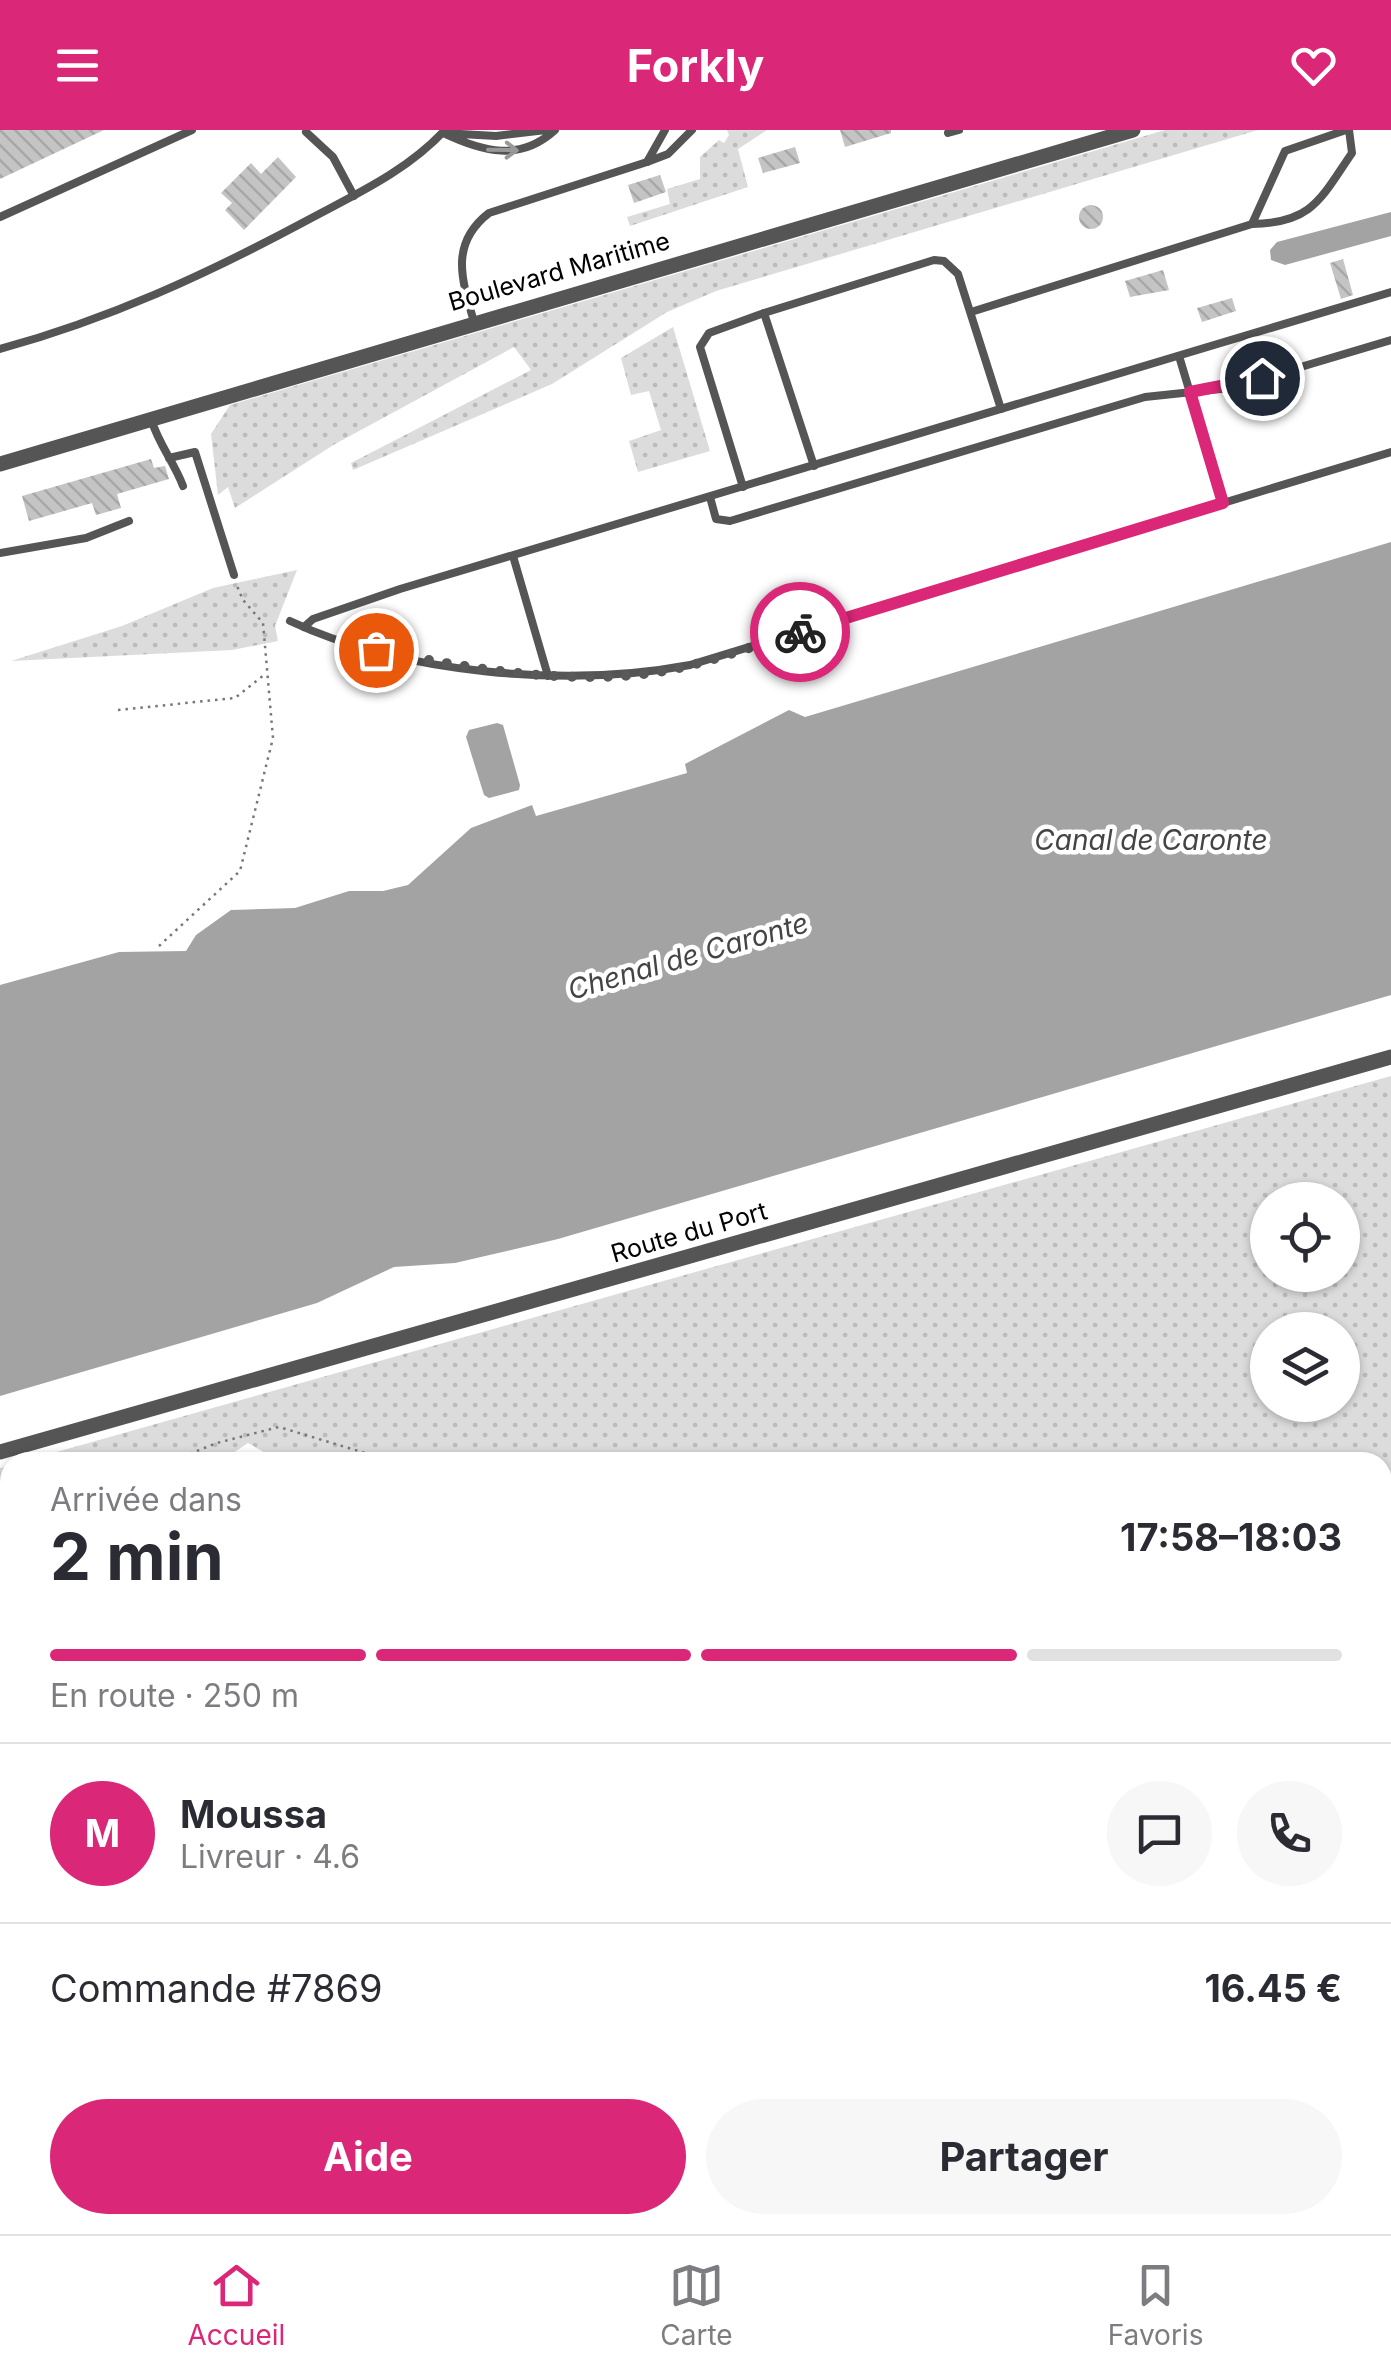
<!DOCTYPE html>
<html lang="fr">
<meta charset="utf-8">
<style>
:root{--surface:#fff;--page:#f7f7f7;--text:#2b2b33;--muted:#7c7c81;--line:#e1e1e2;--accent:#db2777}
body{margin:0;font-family:Inter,sans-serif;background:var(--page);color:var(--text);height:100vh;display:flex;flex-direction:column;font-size:38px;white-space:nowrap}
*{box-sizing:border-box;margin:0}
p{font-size:32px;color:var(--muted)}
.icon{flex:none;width:55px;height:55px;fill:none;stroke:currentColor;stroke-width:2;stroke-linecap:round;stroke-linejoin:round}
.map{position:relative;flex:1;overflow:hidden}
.drawer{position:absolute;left:0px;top:1322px;width:1392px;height:782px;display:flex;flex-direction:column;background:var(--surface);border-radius:30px 30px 0 0;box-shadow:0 2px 8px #0004}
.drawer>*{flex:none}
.controls{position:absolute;left:1250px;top:1052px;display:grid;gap:20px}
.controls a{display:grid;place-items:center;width:110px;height:110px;border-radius:50%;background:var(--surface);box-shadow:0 2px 8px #0004;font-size:50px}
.pin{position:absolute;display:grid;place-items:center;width:85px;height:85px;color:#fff;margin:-42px;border:5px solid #fff;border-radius:50%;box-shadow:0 2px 10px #0007}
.courier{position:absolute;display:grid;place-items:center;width:100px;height:100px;margin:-50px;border:8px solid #db2777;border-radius:50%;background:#fff;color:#222;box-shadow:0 2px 12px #0007}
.headline em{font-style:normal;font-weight:700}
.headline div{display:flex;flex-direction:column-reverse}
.headline{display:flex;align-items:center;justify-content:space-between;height:170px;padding:0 50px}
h1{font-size:65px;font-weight:700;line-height:75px}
.bar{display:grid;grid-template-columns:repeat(4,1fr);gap:15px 10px;align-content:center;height:120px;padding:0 50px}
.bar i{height:12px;border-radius:8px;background:var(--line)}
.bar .on{background:var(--accent)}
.bar p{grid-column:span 4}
.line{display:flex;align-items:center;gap:25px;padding:0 50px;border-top:2px solid var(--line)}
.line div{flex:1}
.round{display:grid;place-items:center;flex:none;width:105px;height:105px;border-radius:52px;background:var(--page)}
.button{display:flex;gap:20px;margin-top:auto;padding:20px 50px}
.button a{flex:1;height:115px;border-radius:60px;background:var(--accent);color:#fff;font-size:40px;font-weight:700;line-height:115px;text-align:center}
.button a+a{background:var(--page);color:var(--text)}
header{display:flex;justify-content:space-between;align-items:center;height:130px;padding:0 50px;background:var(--accent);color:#fff;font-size:45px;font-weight:700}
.menu{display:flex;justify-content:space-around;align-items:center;height:140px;border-top:2px solid var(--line);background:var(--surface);font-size:28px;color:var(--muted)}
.menu a{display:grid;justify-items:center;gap:5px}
.menu .on{color:var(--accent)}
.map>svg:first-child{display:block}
.green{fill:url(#green-dots);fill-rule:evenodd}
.water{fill:#a3a3a3}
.building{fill:url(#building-back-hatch)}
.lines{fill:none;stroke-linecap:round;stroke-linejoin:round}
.path{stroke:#777;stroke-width:2.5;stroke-dasharray:2.5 5;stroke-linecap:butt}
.service{stroke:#555;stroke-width:8}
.minor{stroke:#555;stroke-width:15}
.rail{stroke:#000;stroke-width:5;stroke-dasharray:15 5 2.5 5;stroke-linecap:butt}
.oneway{stroke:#999}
.done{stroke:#595959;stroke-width:10;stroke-dasharray:0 18}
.route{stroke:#db2777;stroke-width:12}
.labels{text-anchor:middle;stroke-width:9;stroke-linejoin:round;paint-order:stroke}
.street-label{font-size:25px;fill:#000;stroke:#fff}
.water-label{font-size:28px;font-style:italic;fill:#444;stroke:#fff}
</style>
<header><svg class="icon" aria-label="menu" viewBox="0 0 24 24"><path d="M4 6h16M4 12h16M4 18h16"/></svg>Forkly<svg class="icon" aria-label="heart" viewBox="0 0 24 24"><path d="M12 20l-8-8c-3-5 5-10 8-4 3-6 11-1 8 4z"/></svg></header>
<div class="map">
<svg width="1391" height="2104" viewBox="0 0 1391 2104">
<defs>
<pattern id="green-dots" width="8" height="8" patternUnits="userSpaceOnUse" patternTransform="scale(2.5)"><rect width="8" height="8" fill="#dcdcdc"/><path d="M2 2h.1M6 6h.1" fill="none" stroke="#bbb" stroke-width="1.8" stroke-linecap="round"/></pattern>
<pattern id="building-back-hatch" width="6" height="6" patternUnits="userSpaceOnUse" patternTransform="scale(2.5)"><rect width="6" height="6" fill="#c4c4c4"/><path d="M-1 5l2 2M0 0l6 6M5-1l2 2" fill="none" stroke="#a7a7a7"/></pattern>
</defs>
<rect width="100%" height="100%" fill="#fff"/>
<g class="green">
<path d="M 727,0 L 767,0 L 738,19 L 748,57 L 630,96 L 627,87 L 670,74 L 667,59 L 700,49 L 700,27 L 719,10 L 724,13 L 729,5 Z"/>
<path d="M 1165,0 L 1258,0 L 716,161 L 667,182 L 552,254 L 353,340 L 351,333 L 531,240 L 514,217 L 335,314 L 235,378 L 228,357 L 218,365 L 211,304 L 230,275 Z"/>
<path d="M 673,197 L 710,321 L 638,342 L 629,311 L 661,300 L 649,261 L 631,265 L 621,228 Z"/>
<path d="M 297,440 L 275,496 L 278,511 L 232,520 L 11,531 L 122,496 L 213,458 Z"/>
<path d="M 1391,946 L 1391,1939 L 1382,1935 L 1382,1332 L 281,1332 L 248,1313 L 220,1332 L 21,1332 ZM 1268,1070 L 1342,1070 L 1342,1145 L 1268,1145 ZM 1268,1200 L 1342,1200 L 1342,1275 L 1268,1275 Z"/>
<path d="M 10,1336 L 10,1744 L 0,1737 L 0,1338 Z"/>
<path d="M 151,2095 L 263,2095 L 258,2104 L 145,2104 Z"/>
</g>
<g class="water">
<path d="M 1391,82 L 1391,106 L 1285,135 L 1271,130 L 1270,120 L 1277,112 Z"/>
<path d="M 1391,412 L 1391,865 L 558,1109 L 455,1133 L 394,1137 L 317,1173 L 0,1266 L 0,855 L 119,822 L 186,821 L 196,805 L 231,780 L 295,778 L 349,761 L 383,761 L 408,755 L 471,698 L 532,675 L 536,686 L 687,643 L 685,634 L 789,580 L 805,587 Z"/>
<path d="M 497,593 L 503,595 L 520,655 L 519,660 L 489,668 L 484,665 L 466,607 L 469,600 Z"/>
</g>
<g class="building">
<path d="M 0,0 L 104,0 L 0,49 Z"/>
<path d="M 840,0 L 891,0 L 891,3 L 845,17 Z"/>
<path d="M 795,17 L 800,33 L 763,43 L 758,28 Z"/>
<path d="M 278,27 L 296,47 L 244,100 L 225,80 L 232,73 L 221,63 L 251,33 L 261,44 Z"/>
<path d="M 660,45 L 666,62 L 634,73 L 628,55 Z"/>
<circle cx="1091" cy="87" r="12"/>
<path d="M 1343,129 L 1353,165 L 1341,169 L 1330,133 Z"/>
<path d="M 1163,140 L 1169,160 L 1130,167 L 1125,151 Z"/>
<path d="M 1232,168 L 1236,181 L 1202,192 L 1197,178 Z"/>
<path d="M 151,329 L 154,338 L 165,336 L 169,349 L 117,364 L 121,378 L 96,385 L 92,373 L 29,391 L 22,366 Z"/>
</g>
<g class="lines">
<g class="path">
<path d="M 118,580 L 235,568 L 264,545"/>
<path d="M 159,816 L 240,741 L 273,608 L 263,493 L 243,470 L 237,456"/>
<path d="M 169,1332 L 217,1313 L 279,1297 L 395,1332"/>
<path d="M 0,1399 L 10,1395"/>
<path d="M 0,1577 L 10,1573"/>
<path d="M 0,1666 L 10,1689"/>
<path d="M 1382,1862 L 1391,1866"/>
</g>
<g class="service">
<path d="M 546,0 L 496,6 L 443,3 C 483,22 520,32 555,0"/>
<path d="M 665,0 L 647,32 L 668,24 L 692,0"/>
<path d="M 306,2 L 333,27 L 354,66"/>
<path d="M 948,3 L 959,0"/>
<path d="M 0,87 L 192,0"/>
<path d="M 1252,94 C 1313,93 1321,68 1352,23 L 1349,0"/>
<path d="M 971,182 L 1252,94 L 1285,21 L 1346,0"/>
<path d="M 474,192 C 462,150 449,114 489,83 L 647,32"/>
<path d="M 0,219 C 109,189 205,145 304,92 C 354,65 406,42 445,0"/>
<path d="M 1179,226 L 1223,373"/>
<path d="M 151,289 C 159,315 174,332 183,356"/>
<path d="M 169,328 L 195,322 L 234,445"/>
<path d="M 814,336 L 764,183 L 934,130 L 944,131 L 958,144 L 1001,279"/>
<path d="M 743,357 L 700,217 L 709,203 L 764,183"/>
<path d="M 710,367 L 716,389 L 730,391 L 1145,267 L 1230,258 L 1391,210"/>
<path d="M 0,423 L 86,408 L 129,391"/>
<path d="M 513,426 L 548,546"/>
<path d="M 290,491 C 403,544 568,558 690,535 L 1391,322"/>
<path d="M 304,497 L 313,489 L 400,459 L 1391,162"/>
<path d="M 0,1824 L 10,1822"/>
<path d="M 1382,2018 L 1391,2023"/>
<path d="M 0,2046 L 10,2052"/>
<path d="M 1382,2050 L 1391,2036"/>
<path d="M 299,2095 L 302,2104"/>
<path d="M 308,2095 L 311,2104"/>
<path d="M 333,2095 L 340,2104"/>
<path d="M 348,2095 L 358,2104"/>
<path d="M 533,2095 L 548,2104"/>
<path d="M 768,2095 L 783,2104"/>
<path d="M 1148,2095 L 1163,2104"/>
<path d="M 1178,2095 L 1193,2104"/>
<path d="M 80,2104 L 81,2095"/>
<path d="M 445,2104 L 451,2095"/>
<path d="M 1203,2104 L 1207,2095"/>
<path d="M 1247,2104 L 1252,2095"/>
<path d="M 1289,2104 L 1294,2095"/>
<path d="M 1333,2104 L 1338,2095"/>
<path d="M 1351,2104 L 1357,2095"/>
</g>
<g class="minor">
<path d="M 0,334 L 1133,0"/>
<path d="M 0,1322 L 1391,927"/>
<path d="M 0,1752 L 10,1758"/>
</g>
<g class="rail">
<path d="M 615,2095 L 631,2104"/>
<path d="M 656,2095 L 672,2104"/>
<path d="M 687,2095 L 703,2104"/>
<path d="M 728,2095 L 744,2104"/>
<path d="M 876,2095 L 891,2104"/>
<path d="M 941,2095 L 956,2104"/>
<path d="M 963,2095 L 979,2104"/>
<path d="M 988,2095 L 1005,2104"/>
<path d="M 1030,2095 L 1040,2104"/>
<path d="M 1057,2095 L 1067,2104"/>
<path d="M 1104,2095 L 1113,2104"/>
</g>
</g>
<defs><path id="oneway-shaft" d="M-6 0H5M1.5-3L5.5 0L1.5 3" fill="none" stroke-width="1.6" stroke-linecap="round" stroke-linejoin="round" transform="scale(2.5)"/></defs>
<use class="oneway" href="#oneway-shaft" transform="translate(503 20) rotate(1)"/>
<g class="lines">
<path class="done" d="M 376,520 C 463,537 555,554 644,544 C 697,538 749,517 800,502"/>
<path class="route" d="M 800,502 L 1223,373 L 1190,262 L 1262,248"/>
</g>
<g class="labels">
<g class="street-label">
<text transform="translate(559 141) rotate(-16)" y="9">Boulevard Maritime</text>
<text transform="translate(689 1102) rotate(-16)" y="9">Route du Port</text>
</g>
<g class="water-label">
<text x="1151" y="720">Canal de Caronte</text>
<text transform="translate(688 826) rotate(-16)" y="10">Chenal de Caronte</text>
</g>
</g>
</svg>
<div class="controls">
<a><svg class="icon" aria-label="locate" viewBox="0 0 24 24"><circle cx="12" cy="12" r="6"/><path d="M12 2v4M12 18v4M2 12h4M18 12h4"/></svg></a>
<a><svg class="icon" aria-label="layers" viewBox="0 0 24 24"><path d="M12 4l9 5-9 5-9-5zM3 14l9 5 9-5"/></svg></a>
</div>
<div class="pin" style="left:376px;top:520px;background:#ea580c"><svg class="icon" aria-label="bag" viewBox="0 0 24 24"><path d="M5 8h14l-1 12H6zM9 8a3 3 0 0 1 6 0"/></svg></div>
<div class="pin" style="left:1262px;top:248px;background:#1f2937"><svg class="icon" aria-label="home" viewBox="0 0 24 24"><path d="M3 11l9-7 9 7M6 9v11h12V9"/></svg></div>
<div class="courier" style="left:800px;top:502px"><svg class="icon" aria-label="bike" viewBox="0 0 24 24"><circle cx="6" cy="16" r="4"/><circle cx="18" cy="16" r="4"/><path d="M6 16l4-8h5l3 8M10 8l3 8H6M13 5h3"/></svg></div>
<section class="drawer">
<div class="headline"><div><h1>2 min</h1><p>Arrivée dans</p></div><em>17:58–18:03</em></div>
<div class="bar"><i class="on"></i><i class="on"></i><i class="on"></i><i></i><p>En route · 250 m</p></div>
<div class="line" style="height:180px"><b class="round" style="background:var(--accent);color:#fff">M</b><div><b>Moussa</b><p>Livreur · 4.6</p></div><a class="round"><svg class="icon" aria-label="chat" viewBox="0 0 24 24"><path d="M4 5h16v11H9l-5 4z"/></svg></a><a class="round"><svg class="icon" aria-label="phone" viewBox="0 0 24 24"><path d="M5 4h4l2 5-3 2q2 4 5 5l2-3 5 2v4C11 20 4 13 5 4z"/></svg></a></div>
<div class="line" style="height:130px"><div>Commande #7869</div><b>16.45 €</b></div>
<div class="button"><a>Aide</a><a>Partager</a></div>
</section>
</div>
<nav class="menu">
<a class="on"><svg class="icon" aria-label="home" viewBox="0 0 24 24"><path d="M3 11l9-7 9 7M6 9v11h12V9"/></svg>Accueil</a>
<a><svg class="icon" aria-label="map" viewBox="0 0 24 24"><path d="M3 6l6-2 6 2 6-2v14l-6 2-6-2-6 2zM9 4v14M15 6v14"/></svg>Carte</a>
<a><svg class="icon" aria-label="saved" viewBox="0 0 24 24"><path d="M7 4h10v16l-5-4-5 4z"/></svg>Favoris</a>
</nav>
